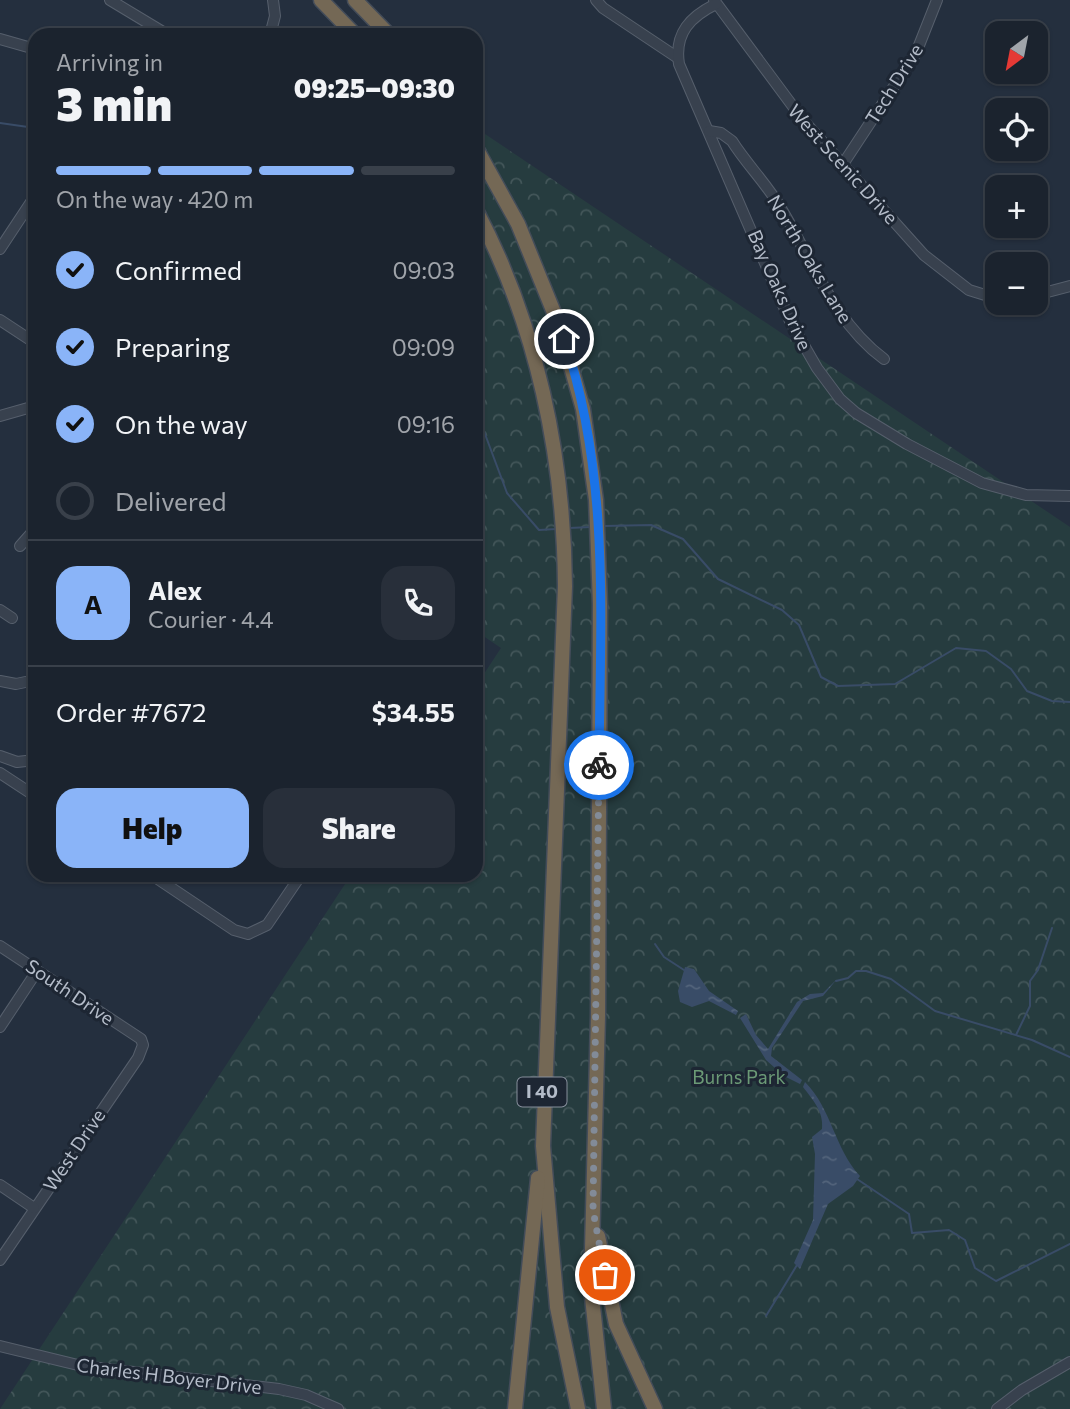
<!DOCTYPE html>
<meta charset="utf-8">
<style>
:root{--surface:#1b232e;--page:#282f3a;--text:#f1f3f6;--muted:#a0a4aa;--line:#39404a;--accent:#8ab4f8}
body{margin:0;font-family:Commissioner,sans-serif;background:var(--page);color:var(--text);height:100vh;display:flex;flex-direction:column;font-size:26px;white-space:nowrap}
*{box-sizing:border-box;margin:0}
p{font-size:23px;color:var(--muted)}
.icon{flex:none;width:38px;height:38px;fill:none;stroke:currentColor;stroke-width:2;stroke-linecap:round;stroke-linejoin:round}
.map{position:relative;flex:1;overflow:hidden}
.sheet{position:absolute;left:28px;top:28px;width:455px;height:854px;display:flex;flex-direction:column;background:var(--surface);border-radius:21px;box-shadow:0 2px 5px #0004,0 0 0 2px var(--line)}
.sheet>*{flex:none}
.needle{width:46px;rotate:212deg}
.tools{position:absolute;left:985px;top:21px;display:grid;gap:14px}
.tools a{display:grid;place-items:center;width:63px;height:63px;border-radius:14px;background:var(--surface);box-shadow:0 2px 5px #0004,0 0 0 2px var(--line);font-size:35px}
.pin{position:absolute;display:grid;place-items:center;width:60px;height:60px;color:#fff;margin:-30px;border:4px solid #fff;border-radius:50%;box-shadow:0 2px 7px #0007}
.courier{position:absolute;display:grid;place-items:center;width:70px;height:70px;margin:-35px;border:5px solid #1a73e8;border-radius:50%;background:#fff;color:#222;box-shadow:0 2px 9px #0007}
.headline em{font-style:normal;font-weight:800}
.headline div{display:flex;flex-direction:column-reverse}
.headline{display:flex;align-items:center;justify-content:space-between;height:119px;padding:0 28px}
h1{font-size:46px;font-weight:800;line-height:52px}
.bar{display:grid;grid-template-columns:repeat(4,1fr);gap:10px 7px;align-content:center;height:84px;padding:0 28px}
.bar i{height:9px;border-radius:5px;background:var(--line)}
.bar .active{background:var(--accent)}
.bar p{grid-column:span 4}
.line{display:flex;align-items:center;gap:18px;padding:0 28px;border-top:2px solid var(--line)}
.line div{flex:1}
.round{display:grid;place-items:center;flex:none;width:74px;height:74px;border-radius:21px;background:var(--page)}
ol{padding:0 28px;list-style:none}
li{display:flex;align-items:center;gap:21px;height:77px}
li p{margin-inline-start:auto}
li .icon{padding:7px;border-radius:50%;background:var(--accent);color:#111;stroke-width:4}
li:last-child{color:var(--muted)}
li i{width:38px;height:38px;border:4px solid var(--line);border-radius:50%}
.button{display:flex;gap:14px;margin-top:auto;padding:14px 28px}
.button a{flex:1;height:80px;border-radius:21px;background:var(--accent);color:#111;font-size:28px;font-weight:800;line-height:80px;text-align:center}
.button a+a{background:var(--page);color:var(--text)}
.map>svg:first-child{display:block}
.park{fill:url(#park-crowns)}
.water{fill:url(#water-ripples)}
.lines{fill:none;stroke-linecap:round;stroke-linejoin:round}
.stream{stroke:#394c67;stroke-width:2}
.minor-casing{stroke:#565f6c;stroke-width:12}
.highway-casing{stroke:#434c59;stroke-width:17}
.minor{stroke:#38414e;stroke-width:10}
.highway{stroke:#746855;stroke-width:14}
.done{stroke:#828b98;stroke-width:7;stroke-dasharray:0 12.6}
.route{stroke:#1a73e8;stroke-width:9}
.labels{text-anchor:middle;stroke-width:6;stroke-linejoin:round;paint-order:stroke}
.shield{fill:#1d2633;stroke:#878f9c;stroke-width:2}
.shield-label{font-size:18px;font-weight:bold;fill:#b4bcc9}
.street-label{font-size:19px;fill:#b4bcc9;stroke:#1d2633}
.park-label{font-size:19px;fill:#6b9a76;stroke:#1d2633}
</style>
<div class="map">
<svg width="1070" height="1409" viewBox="0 0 1070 1409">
<defs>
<pattern id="park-crowns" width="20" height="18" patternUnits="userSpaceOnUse" patternTransform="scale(1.75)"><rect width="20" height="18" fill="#263c3f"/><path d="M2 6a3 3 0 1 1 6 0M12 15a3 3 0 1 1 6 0" fill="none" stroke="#435659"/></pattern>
<pattern id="water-ripples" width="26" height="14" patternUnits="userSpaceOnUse" patternTransform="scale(1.75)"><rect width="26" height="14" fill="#394c67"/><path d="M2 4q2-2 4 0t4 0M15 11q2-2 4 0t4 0" fill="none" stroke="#53647b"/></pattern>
</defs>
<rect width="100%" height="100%" fill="#242f3e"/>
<path class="park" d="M 476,128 L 1070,527 L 1070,1409 L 0,1409 L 351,875 L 476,875 L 476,686 L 501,648 L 476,631 Z"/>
<g class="water">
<path d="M 685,967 L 694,969 L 709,991 L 738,1011 L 736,1015 L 709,1001 L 692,1007 L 680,1002 L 678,991 Z"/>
<path d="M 837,979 L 823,996 L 803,1001 L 772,1048 L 771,1056 L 802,1080 L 800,1084 L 784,1076 L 766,1060 L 740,1018 L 746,1014 L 756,1035 L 768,1049 L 797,1002 L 810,994 L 823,993 Z"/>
<path d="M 805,1082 C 832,1109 834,1148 860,1176 L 853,1186 L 828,1204 L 800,1269 L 794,1263 L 813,1220 L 815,1154 L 812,1137 L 822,1129 C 824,1112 813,1100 803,1087 Z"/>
</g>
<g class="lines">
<g class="stream">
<path d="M 0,123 L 35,128"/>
<path d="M 476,410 L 507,493 L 539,530 L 556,529"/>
<path d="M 604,526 L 651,525 L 683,539 L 718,579 L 782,610 L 799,625 L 821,677 L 838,686 L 895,684 L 956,648 L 986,651 L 1011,669 L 1027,691 L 1052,701 L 1070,702"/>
<path d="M 569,528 L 591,527"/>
<path d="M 655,944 L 664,957 L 684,970"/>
<path d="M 836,981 L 848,978 L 856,971 L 866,971 L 891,979 L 935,1011 L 1032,1040 L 1070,1057"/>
<path d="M 1016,1035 L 1030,1006 L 1030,981 L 1038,970 L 1052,928"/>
<path d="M 857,1179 L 909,1214 L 912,1233 L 949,1230 L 965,1240 L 975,1268 L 996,1281 L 1070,1244"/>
<path d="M 766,1316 L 797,1265"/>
</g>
<g class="minor-casing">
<g id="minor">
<path d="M 110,0 L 168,35"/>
<path d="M 596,0 L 603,8 L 678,58"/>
<path d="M 714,0 L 803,120 L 924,255 L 969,290 L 998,299"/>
<path d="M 716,4 C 691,16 674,33 679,64 L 790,321 L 817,368 L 840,399 L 856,413 L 907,444 L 982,483 L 1026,495 L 1070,496"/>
<path d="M 270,35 L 275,16 L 273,0"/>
<path d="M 0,39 L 35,49"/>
<path d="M 709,131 L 721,133 L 732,141 C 747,165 768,185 782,210 C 813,262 834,322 884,359"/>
<path d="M 843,164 L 916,53 L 937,0"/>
<path d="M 0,249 L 35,196"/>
<path d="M 1036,295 L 1070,286"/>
<path d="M 0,320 L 35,343"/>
<path d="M 35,368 L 35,383"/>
<path d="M 0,416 L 35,406"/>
<path d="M 20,546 L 35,529"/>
<path d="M 0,610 L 12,618"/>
<path d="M 0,681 L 16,684 L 35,680"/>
<path d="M 0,756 L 17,762 L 35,760"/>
<path d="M 0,773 L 35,796"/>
<path d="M 152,875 L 234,930 L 248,934 L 267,925 L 301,875"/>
<path d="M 0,946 L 141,1039 L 143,1045 L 138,1058 L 0,1260"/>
<path d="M 0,1027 L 37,971"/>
<path d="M 0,1185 L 34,1208"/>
<path d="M 0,1346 L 82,1366 L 279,1389 L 306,1395 L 338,1409"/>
<path d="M 997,1409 L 1022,1390 L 1070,1362"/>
</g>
</g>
<g class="highway-casing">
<g id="highway">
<path d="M 321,0 L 355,35"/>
<path d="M 355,0 L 389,35"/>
<path d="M 476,148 L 518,224 L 559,325 L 583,409 L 596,500 L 600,604 L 598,1016 L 591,1288 L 604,1409"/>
<path d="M 476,210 C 537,325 564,457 565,586 L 543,1146 L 557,1307 L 578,1409"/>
<path d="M 598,1236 L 616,1324 L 655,1409"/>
<path d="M 515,1409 L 538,1178"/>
</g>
</g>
<use href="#minor" class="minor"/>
<use href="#highway" class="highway"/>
</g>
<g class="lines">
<path class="done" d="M 599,765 L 593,1210 L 605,1275"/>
<path class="route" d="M 564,339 C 611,475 600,624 599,765"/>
</g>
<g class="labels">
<rect class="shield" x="517.5" y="1077.5" width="49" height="29" rx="5"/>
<g class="shield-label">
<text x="542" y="1098">I 40</text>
</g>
<g class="street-label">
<text transform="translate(894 84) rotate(-58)" y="7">Tech Drive</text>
<text transform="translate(843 164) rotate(48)" y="7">West Scenic Drive</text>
<text transform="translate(810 259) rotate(59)" y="7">North Oaks Lane</text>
<text transform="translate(780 290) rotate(66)" y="7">Bay Oaks Drive</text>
<text transform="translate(70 992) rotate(34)" y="7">South Drive</text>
<text transform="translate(74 1150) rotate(-56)" y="7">West Drive</text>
<text transform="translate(169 1376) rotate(7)" y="7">Charles H Boyer Drive</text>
</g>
<g class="park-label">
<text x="739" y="1084">Burns Park</text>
</g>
</g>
</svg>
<div class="tools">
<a><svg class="needle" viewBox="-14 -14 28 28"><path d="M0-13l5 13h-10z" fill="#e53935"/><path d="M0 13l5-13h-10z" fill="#a0a4aa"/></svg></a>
<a><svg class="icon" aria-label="locate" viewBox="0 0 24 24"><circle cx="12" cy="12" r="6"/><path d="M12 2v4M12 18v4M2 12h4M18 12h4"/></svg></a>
<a>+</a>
<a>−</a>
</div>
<div class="pin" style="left:605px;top:1275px;background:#ea580c"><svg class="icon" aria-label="bag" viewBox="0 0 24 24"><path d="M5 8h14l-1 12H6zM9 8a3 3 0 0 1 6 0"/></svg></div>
<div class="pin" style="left:564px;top:339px;background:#1f2937"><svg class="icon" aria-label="home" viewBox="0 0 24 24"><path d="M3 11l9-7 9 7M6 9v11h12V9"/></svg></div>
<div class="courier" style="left:599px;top:765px"><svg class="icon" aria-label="bike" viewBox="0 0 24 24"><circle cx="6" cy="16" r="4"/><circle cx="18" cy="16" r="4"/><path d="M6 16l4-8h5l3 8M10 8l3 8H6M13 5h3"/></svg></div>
<section class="sheet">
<div class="headline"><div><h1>3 min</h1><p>Arriving in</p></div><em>09:25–09:30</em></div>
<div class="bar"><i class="active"></i><i class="active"></i><i class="active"></i><i></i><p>On the way · 420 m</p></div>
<ol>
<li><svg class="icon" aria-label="check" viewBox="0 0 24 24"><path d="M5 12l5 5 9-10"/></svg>Confirmed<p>09:03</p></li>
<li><svg class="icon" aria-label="check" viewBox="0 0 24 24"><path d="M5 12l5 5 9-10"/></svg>Preparing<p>09:09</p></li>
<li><svg class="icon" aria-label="check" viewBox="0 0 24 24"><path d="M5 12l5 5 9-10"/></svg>On the way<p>09:16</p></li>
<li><i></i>Delivered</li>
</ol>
<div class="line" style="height:126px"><b class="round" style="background:var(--accent);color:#111">A</b><div><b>Alex</b><p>Courier · 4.4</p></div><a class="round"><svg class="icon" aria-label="phone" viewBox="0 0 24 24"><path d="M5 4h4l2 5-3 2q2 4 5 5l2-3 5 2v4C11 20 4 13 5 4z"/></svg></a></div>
<div class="line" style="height:91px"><div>Order #7672</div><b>$34.55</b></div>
<div class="button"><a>Help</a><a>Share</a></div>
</section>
</div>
